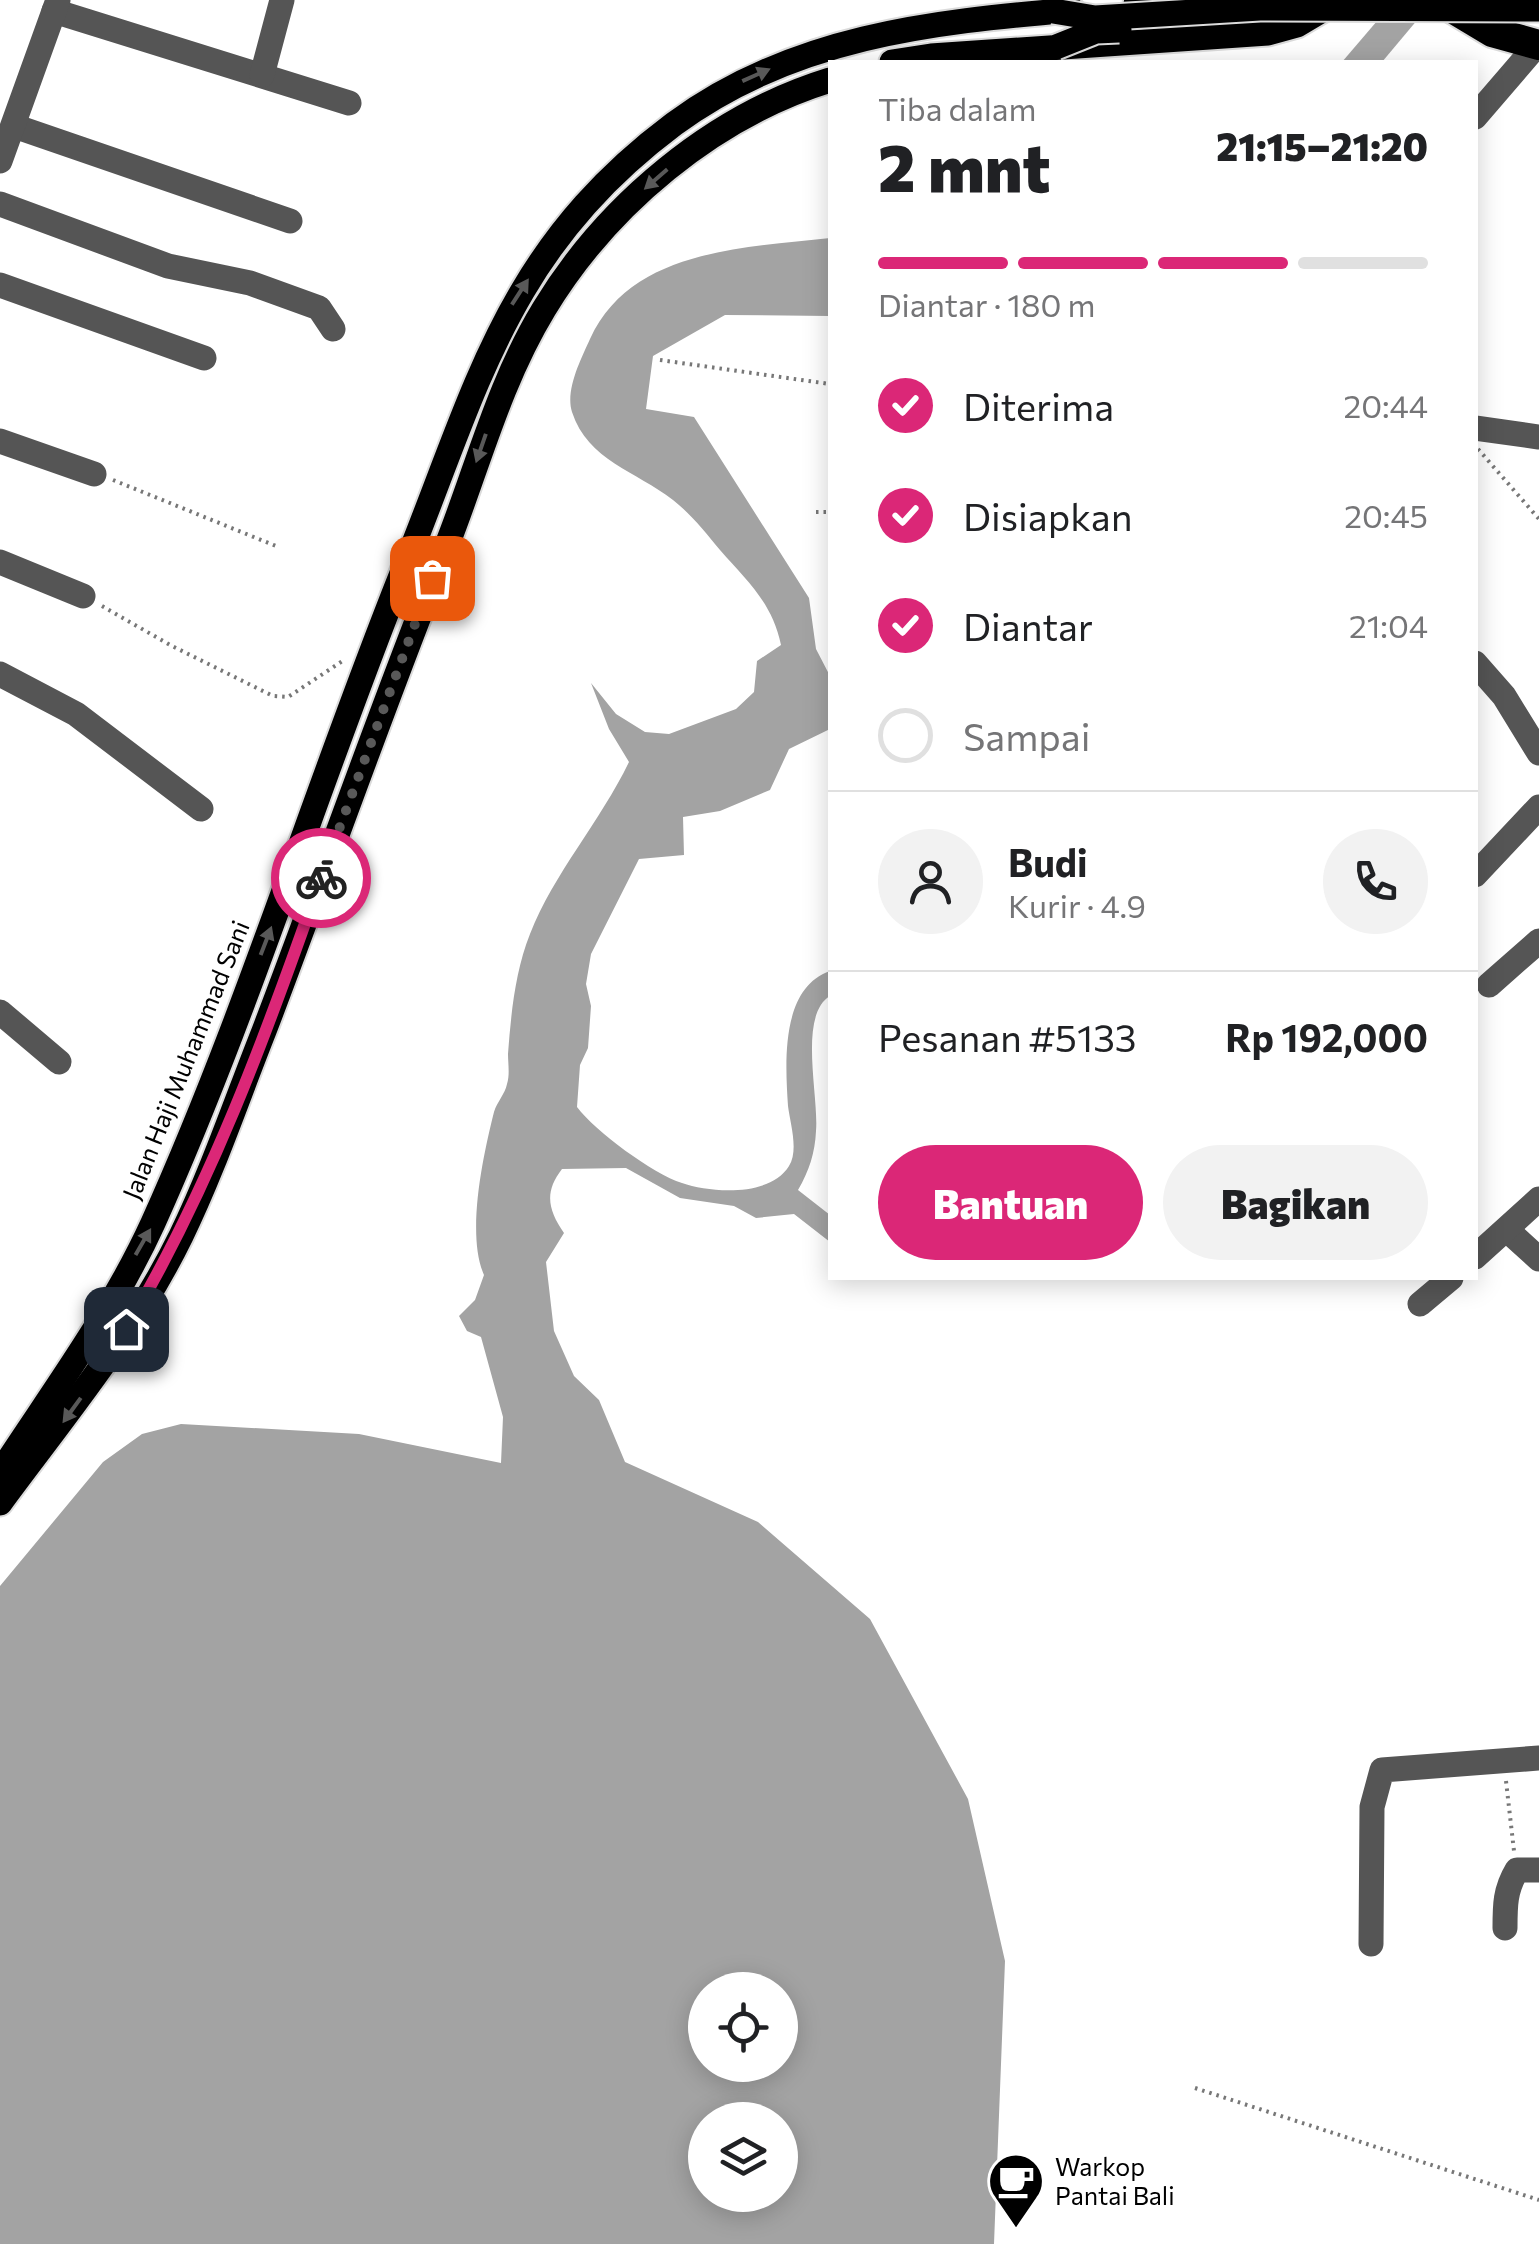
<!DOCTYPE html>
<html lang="id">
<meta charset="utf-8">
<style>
:root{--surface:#fff;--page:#f2f2f2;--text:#202124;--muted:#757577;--line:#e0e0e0;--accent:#db2777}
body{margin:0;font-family:Commissioner,sans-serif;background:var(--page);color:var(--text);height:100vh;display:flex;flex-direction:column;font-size:38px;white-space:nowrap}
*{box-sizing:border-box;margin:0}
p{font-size:32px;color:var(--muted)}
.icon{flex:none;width:55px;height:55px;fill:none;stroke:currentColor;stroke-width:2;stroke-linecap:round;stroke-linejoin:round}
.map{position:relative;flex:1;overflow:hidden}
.drawer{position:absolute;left:828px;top:60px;width:650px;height:1220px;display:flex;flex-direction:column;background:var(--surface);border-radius:0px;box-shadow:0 5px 25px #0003}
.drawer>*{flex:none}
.buttons{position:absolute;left:688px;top:1972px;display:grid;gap:20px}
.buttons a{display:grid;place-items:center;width:110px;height:110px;border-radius:50%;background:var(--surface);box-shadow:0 5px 25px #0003;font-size:50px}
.pin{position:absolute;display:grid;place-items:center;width:85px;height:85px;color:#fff;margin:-42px;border-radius:20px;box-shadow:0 5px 15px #0006}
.courier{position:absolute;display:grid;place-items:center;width:100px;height:100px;margin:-50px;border:8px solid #db2777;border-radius:50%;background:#fff;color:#222;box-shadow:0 2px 12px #0007}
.head em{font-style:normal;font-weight:800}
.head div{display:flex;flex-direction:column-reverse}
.head{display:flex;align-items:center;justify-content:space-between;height:170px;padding:0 50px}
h1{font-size:65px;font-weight:800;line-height:75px}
.bar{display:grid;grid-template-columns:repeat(4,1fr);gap:15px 10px;align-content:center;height:120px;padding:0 50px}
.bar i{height:12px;border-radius:8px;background:var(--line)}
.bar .selected{background:var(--accent)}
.bar p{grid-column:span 4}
.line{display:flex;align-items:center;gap:25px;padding:0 50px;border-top:2px solid var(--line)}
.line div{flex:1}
.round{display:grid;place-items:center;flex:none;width:105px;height:105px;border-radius:52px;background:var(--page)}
ol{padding:0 50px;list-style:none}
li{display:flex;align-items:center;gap:30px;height:110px}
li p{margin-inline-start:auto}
li .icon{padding:10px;border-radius:50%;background:var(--accent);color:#fff;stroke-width:4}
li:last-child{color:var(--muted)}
li i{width:55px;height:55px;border:5px solid var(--line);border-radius:50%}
.button{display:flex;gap:20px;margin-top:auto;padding:20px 50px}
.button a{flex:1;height:115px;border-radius:60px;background:var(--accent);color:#fff;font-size:40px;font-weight:800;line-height:115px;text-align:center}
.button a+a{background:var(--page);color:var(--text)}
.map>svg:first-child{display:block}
.water{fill:#a3a3a3;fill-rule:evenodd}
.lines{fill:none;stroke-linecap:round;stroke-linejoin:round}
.major-casing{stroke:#dbdbdb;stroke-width:29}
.highway-casing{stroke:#dbdbdb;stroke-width:34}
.path{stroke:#777;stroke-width:4;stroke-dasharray:2.5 5;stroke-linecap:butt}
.minor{stroke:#555;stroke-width:25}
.major{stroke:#000;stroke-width:25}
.highway{stroke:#000;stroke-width:30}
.major-bridge-casing{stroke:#dbdbdb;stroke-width:29;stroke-linecap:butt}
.major-bridge{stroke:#000;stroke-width:25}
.oneway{fill:#595959}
.done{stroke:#595959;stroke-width:10;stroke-dasharray:0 18}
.route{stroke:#db2777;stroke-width:12}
.labels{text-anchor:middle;stroke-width:8;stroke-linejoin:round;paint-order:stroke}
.street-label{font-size:25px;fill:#000;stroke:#fff}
.poi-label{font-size:25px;fill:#000;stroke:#fff;text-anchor:start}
</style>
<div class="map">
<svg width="1539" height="2244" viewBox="0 0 1539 2244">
<rect width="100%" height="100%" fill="#fff"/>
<g class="water">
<path d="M 1395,0 L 1434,0 L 1382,62 L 1342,62 Z"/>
<path d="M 830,238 L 830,316 L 725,315 L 653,356 L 646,409 L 694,417 L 809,598 L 816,649 L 830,676 L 830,729 L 789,749 L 770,790 L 720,811 L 683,817 L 684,855 L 639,859 L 591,954 L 586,984 L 591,1006 L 588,1048 L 580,1065 L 577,1107 C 595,1131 653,1174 682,1183 C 711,1193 770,1197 789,1166 C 799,1150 790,1123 788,1106 C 785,1061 781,988 830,971 L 830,996 C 798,1015 819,1096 816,1131 C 815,1153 809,1171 798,1190 L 830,1215 L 830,1242 L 794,1214 L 756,1218 L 734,1206 L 680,1198 L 626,1168 L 562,1169 C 544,1192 548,1210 564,1233 L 546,1262 L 554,1331 L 574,1376 L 599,1400 L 625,1462 L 758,1522 L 870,1619 L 968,1799 L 1005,1961 L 994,2244 L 0,2244 L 0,1586 L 103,1462 L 142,1434 L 181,1424 L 359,1434 L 501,1463 L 503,1417 L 481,1337 L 467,1331 L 459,1316 L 475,1300 L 484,1275 C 466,1234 483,1156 494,1112 C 497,1102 505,1094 507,1084 C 510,1075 508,1063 508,1054 C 511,1014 515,972 530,934 C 554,873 600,822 629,762 L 609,729 L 591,683 L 616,714 L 645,732 L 669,734 L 736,709 L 754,692 L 757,661 L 781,645 C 772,602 747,581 720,550 C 705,532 692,515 673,500 C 636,471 588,461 572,412 C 565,390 581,359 590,339 C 631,249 744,248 830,238 ZM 780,1990 L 780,2065 L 705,2065 L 705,1990 ZM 780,2120 L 780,2195 L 705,2195 L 705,2120 Z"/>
</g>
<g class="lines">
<g class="major-casing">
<g id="major">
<path d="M 1136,4 L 1181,0"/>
<path d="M 892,62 L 931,56 L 1268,33 L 1297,25 L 1334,3"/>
<path d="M 0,1473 C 52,1393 113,1311 153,1223 C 249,1010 317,784 405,566 C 478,385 507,249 674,124 C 792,37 930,22 1072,10"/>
<path d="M 0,1503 C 64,1416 133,1334 181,1236 C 213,1170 237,1099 264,1031 C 326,869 382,706 447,545 C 478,466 499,383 544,309 C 607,205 713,116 830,80"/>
</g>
</g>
<g class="highway-casing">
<path id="highway" d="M 1442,2 L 1492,32 L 1539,45"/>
</g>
<g class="path">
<path d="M 660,360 L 830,384"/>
<path d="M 1478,449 L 1539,519"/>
<path d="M 113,480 L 276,546"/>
<path d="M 816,512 L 830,512"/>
<path d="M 102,606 L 170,645 L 273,696 L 288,697 L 344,660"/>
<path d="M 1506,1781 L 1514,1851"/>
<path d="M 1195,2088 L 1539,2200"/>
</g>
<g class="minor">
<path d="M 54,11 L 349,103"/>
<path d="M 262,75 L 282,0"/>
<path d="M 1475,117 L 1537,45"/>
<path d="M 14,126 L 290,221"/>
<path d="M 0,161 L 58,0"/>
<path d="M 0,204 L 168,266 L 250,283 L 319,308 L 333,329"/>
<path d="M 0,285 L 204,358"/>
<path d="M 1475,428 L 1539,437"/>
<path d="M 0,441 L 94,474"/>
<path d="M 0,562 L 83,596"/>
<path d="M 1475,663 L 1504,696 L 1539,753"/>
<path d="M 0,674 L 76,714 L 201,809"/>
<path d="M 1475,875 L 1539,807"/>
<path d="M 1489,985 L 1539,941"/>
<path d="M 0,1012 L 59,1062"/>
<path d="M 1507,1230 L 1539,1259"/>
<path d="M 1475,1257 L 1539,1199"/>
<path d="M 1420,1304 L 1451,1278"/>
<path d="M 1505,1928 C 1505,1905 1505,1890 1517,1870 L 1539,1870"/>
<path d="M 1371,1944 L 1372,1807 L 1382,1770 L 1539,1758"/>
</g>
<use href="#major" class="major"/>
<use href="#highway" class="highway"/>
<g class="major-bridge-casing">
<g id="major-bridge">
<path d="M 1053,11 L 1095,18 L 1260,8 L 1539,9"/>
<path d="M 1056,47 L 1096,31 L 1119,30"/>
</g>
</g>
<use href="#major-bridge" class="major-bridge"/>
</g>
<defs><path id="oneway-solid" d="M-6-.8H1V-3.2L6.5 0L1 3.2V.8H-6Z" transform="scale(2.5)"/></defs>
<g class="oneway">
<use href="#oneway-solid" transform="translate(756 75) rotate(-24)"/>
<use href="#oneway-solid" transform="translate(656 179) rotate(139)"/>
<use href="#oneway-solid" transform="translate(520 292) rotate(-57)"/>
<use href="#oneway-solid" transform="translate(481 448) rotate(109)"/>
<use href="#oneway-solid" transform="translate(266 941) rotate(-69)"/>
<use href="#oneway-solid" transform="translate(143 1242) rotate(-60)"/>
<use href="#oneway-solid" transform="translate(72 1410) rotate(126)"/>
</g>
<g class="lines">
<path class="done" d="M 321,878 L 432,578"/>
<path class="route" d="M 126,1329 C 210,1188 267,1033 321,878"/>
</g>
<defs>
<g id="cafe-pin" transform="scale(2.875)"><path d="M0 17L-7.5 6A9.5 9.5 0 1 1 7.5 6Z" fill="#000" stroke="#fff"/><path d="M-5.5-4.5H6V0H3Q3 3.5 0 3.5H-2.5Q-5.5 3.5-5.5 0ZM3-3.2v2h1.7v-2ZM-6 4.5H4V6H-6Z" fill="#fff"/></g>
</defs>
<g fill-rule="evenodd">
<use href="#cafe-pin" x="1016" y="2181"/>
</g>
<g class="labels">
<g class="street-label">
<text transform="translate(186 1060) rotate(-68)" y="9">Jalan Haji Muhammad Sani</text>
</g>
<g class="poi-label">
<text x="1055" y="2176">Warkop<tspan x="1055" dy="29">Pantai Bali</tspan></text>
</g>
</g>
</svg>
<div class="buttons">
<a><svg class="icon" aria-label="locate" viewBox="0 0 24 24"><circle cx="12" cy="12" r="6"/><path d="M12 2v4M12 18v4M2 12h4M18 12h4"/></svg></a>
<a><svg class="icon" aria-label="layers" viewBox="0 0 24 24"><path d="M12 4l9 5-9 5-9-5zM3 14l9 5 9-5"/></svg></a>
</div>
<div class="pin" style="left:432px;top:578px;background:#ea580c"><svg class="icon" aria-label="bag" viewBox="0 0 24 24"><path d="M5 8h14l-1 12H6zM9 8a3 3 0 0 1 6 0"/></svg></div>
<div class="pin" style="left:126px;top:1329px;background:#1f2937"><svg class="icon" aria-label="home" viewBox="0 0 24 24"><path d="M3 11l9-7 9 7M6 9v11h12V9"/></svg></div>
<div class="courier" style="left:321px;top:878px"><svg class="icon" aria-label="bike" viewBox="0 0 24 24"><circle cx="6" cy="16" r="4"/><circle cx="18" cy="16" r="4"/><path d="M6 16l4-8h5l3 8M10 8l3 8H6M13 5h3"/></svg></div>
<section class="drawer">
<div class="head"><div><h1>2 mnt</h1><p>Tiba dalam</p></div><em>21:15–21:20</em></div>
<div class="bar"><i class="selected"></i><i class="selected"></i><i class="selected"></i><i></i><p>Diantar · 180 m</p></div>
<ol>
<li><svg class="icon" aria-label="check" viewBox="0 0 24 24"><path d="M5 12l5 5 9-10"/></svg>Diterima<p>20:44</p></li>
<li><svg class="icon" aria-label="check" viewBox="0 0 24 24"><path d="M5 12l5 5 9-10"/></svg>Disiapkan<p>20:45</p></li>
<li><svg class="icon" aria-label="check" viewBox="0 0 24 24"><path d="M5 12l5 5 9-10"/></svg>Diantar<p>21:04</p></li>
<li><i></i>Sampai</li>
</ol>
<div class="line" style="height:180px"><a class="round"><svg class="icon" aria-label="person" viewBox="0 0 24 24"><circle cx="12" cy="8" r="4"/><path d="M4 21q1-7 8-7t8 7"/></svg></a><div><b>Budi</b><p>Kurir · 4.9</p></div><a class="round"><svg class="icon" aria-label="phone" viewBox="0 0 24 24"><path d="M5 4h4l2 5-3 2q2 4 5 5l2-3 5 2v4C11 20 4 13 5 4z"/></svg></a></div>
<div class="line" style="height:130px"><div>Pesanan #5133</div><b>Rp 192,000</b></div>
<div class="button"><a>Bantuan</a><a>Bagikan</a></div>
</section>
</div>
